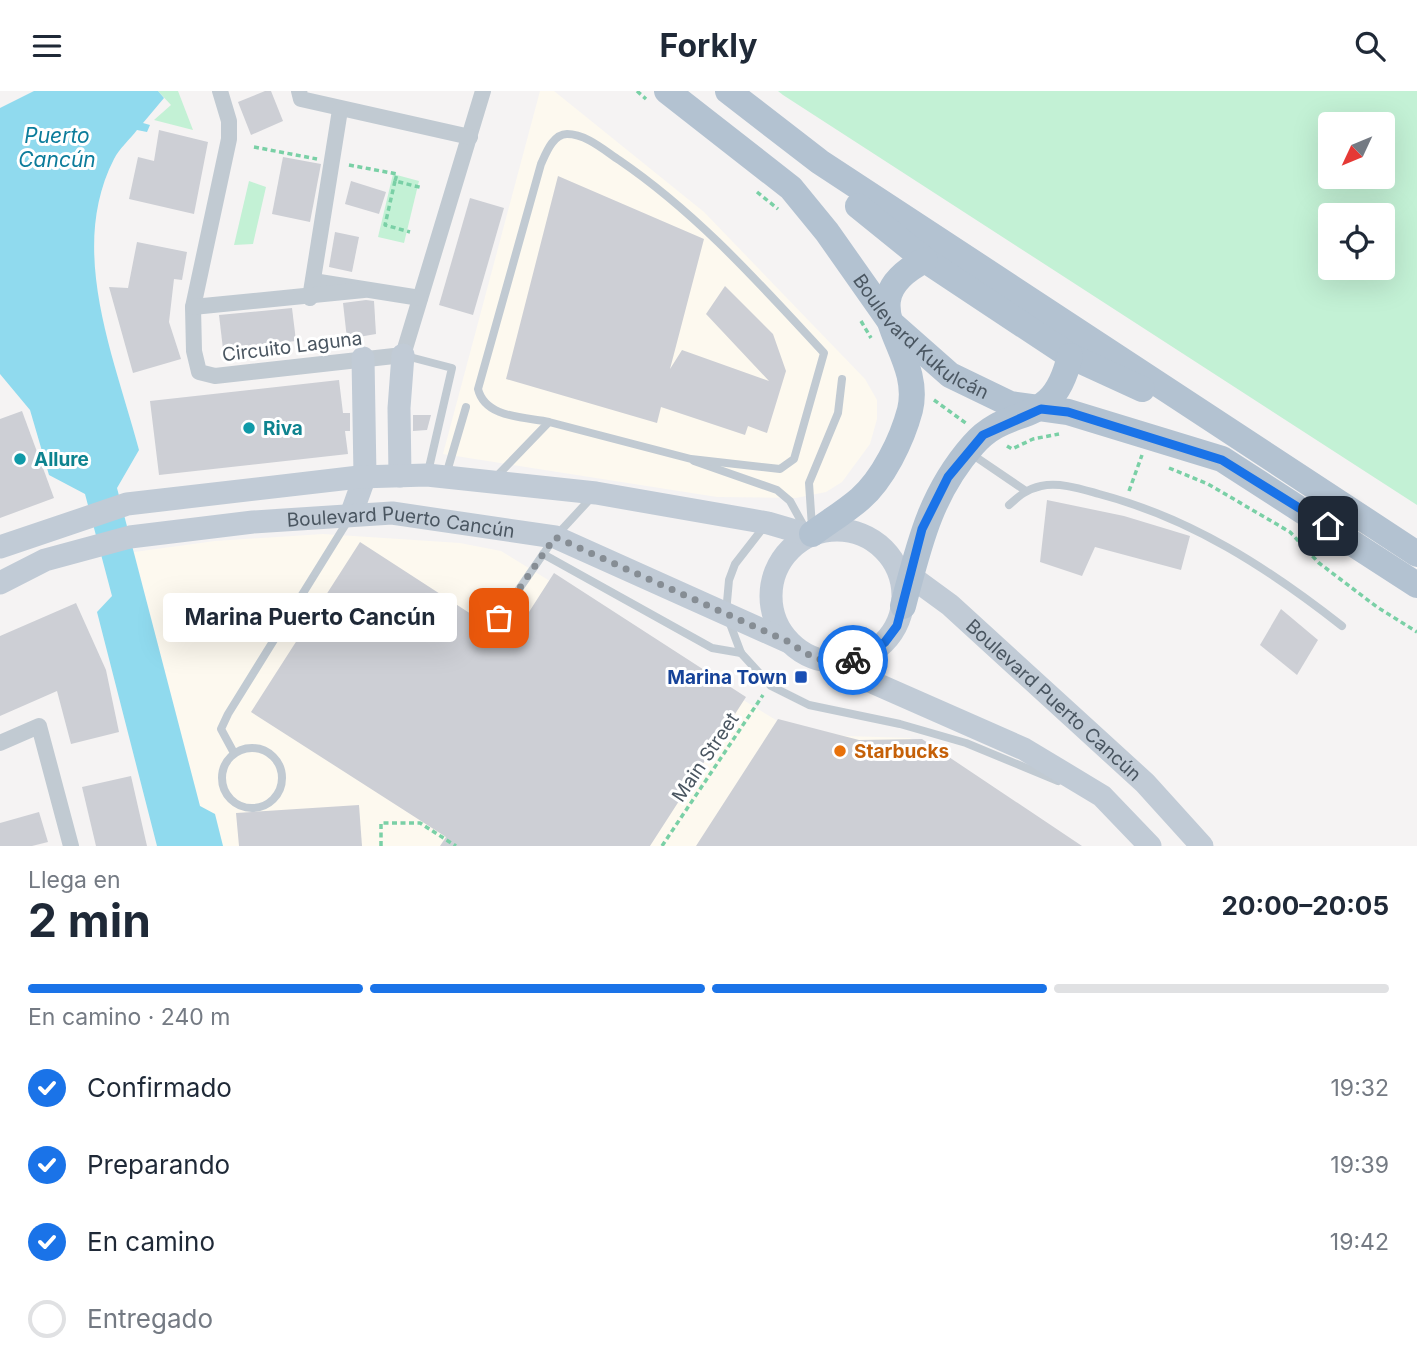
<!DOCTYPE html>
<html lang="es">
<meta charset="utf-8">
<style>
:root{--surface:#fff;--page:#f2f2f3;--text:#1f2937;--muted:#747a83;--line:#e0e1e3;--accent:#1a73e8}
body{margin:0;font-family:Inter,sans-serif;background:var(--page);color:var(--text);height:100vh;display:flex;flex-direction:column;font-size:26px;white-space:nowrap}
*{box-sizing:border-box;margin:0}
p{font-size:23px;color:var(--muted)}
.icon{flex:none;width:38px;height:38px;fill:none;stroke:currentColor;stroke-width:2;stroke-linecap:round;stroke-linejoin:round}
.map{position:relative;height:755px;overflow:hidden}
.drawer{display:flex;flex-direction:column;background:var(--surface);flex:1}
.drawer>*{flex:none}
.needle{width:46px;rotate:226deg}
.buttons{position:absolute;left:1318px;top:21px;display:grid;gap:14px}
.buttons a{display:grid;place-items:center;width:77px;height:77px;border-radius:7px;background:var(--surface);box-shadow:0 7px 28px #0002;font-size:35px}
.pin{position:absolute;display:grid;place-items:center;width:60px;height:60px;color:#fff;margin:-30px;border-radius:14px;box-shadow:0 4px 10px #0006}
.courier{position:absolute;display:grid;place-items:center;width:70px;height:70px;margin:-35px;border:5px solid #1a73e8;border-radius:50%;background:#fff;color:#222;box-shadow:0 2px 9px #0007}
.bubble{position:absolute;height:49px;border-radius:7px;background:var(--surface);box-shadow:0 7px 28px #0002;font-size:23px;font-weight:700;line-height:49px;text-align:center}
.head em{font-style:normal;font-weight:700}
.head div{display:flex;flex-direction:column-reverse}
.head{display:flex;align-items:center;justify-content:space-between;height:119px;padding:0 28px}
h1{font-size:46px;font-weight:700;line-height:52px}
.bar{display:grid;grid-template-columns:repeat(4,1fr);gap:10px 7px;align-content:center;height:84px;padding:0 28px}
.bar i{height:9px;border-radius:5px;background:var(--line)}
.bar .on{background:var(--accent)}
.bar p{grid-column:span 4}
ol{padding:0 28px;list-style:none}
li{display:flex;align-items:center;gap:21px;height:77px}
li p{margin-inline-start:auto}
li .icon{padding:7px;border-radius:50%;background:var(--accent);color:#fff;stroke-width:4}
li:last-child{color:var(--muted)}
li i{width:38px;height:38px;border:4px solid var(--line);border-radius:50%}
header{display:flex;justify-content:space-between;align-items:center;height:91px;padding:0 28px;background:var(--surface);font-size:32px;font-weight:700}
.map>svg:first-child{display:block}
.commercial{fill:#fdf9ef}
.green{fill:#c3f1d5;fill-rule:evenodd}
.water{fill:#90daee}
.building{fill:#cdcfd5}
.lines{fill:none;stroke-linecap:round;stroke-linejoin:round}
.path{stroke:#7ad0a6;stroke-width:3.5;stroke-dasharray:5 3.5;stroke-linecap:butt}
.lane{stroke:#c1cad2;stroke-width:8}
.street{stroke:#c1cad2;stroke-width:16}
.secondary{stroke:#c1cbd6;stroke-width:23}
.primary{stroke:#b3c2d1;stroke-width:26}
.done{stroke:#868d94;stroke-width:7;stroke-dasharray:0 12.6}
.route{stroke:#1a73e8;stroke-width:9}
.culture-dot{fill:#0f9aa8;stroke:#fff;stroke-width:2.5}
.transit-dot{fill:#1a4fb4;stroke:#fff;stroke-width:2.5}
.food-dot{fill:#e8710a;stroke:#fff;stroke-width:2.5}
.labels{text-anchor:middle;stroke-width:6;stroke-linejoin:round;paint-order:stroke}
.street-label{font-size:19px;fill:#4a5661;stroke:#fff}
.culture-label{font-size:19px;font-weight:bold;fill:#0d838f;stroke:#fff;text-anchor:start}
.transit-label{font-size:19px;font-weight:bold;fill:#164399;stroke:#fff;text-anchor:end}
.food-label{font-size:19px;font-weight:bold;fill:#c56008;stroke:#fff;text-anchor:start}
.water-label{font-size:21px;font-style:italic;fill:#0c7c9b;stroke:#fff}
</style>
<header><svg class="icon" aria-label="menu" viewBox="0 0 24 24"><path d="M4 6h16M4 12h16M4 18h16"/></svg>Forkly<svg class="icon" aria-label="search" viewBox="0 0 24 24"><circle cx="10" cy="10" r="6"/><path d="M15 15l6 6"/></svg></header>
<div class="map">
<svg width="1417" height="755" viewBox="0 0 1417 755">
<rect width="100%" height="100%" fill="#f5f3f3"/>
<g class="commercial">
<path d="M 540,0 L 554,0 L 704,121 L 865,288 L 877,309 L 877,328 L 870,353 L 842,391 L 826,401 L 796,407 L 717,406 L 443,363 Z"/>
<path d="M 323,443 L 460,452 L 501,460 L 779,631 L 845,645 L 910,647 L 1078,755 L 223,755 L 215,724 L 200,715 L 134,461 L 215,450 Z"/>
</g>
<g class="green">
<path d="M 158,0 L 178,0 L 193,39 L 154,29 L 171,14 Z"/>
<path d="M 778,0 L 1417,0 L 1417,414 L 783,4 ZM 1330,33 L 1382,33 L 1382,86 L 1330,86 ZM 1330,124 L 1382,124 L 1382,177 L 1330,177 Z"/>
<path d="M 393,83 L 419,90 L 404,152 L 378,146 Z"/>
<path d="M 249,90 L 266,96 L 253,153 L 234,154 Z"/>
</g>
<path class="water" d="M 34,0 L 158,0 L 164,7 L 143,32 L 150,34 L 147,41 L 137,39 C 130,48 119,58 114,68 C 67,160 115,267 139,359 L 117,397 L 200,715 L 215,723 L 223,755 L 157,755 L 97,521 L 112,505 L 85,403 L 49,384 L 30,319 L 0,283 L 0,17 Z"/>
<g class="building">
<path d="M 265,0 L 271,0 L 283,30 L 251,44 L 238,11 Z"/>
<path d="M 159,39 L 208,51 L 194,123 L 129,108 L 138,66 L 154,70 Z"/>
<path d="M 283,66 L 321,73 L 310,131 L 272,123 Z"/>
<path d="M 558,85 L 704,148 L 670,278 L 682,259 L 769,290 L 706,223 L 725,195 L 773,243 L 786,280 L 767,342 L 748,335 L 745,344 L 661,316 L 657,332 L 506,288 Z"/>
<path d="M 351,90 L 386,101 L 379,123 L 345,113 Z"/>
<path d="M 470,107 L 504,117 L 473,224 L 439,214 Z"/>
<path d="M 335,141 L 359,146 L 352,181 L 329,176 Z"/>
<path d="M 137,151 L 187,161 L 182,189 L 174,188 L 169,231 L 181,268 L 133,282 L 109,196 L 128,197 Z"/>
<path d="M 366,209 L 374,210 L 376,243 L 347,248 L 343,212 Z"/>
<path d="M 292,217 L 296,250 L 223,258 L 219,224 Z"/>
<path d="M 339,289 L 343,322 L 350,322 L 350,340 L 345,340 L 348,363 L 159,384 L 150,310 Z"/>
<path d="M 22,320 L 54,407 L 0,427 L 0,328 Z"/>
<path d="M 413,324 L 431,324 L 427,339 L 413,340 Z"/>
<path d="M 1047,409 L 1124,425 L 1190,445 L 1181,479 L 1095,456 L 1082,485 L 1040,471 Z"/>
<path d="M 360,451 L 511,549 L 554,482 L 746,606 L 650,755 L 440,755 L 446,746 L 251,621 Z"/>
<path d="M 76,512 L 106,579 L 119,641 L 71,653 L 57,600 L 0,625 L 0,545 Z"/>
<path d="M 1281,518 L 1318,549 L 1297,584 L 1260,554 Z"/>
<path d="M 778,628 L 859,649 L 922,648 L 1082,755 L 696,755 Z"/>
<path d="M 131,685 L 147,755 L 96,755 L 82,696 Z"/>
<path d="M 359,714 L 362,755 L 239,755 L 236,722 Z"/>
<path d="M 39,721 L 48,751 L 32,755 L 0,755 L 0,732 Z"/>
</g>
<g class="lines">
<g class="path">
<path d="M 637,0 L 646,8"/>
<path d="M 254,56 L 317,68"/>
<path d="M 349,74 L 397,83 L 395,90 L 423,97"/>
<path d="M 395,90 L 385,134 L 410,141"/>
<path d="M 757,101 L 778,118"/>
<path d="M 861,230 L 871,247"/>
<path d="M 934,309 L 967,333"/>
<path d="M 1007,355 L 1012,358 L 1033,348 L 1059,343"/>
<path d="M 1169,377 L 1208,393 L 1290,441 L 1319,472 L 1377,516 L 1417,541"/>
<path d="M 1129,400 L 1142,364"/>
<path d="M 381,755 L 381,732 L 420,732 L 456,755"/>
<path d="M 662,755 L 763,604"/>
</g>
<g class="lane">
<path d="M 406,265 L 452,277 L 428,381"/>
<path d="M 970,362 L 1026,400"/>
<path d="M 694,370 L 777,399 L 790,410 L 806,439"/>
<path d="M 446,384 L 466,316"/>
<path d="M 495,387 L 549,331 L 691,368 L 780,378 L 794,368 L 824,262 C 759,192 698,123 619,69 C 604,59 586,43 567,43 C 553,43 546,62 541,73 L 478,298 C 485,327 524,326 549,331"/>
<path d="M 1009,414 C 1019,405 1027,398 1041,395 C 1060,391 1081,398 1099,403 C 1191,427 1268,477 1342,535"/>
<path d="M 812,436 L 809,392 L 838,322 L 842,288"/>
<path d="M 763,437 L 735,473 L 729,489 L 726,522 L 741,562 L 771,595 L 809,614 L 900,633 L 966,652 L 1058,690"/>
<path d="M 543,463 L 712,557 L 741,562"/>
<path d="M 499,527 L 555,446 L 591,407"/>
<circle cx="252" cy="687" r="30"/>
<path d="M 234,662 L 221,638 L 228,623 L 349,428"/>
</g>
<g class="street">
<path d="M 220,0 L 229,30 L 229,48 L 193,216 L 194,260 L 199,281 L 215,285 L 403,264 L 483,0"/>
<path d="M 299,0 L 301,8 L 470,46"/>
<path d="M 313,190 L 420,207"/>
<path d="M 310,207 L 340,19"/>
<path d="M 193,216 L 364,199"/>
<path d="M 0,652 L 39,635 L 71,755"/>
</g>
<g class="secondary">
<path d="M 400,385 L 399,317 L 403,264"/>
<path d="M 351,424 L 365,385 L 363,267"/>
<circle cx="837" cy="505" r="66"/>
<path d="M 0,456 L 127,413 L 359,386 L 427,384 L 596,402 L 768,432 L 809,444"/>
<path id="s1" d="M 898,476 L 950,514 L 1145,692 L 1202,755"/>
<path id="s2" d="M 0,492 L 45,469 L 130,446 L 253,431 L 392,422 L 555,446 L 789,551"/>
<path d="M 831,573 L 1024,658 L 1102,705 L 1150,755"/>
</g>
<g class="primary">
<path id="s3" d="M 667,0 L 791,97 L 827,141 L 891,232 L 950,284 L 1010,313 L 1068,321 L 1222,368 L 1417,494"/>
<path d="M 728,0 L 820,71 L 1417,463"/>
<path d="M 858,115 L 925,169 L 1070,265 L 1142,298"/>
<path d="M 812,443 C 828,431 845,421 860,408 C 883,388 902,349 910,319 C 925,257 842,212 925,169"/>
<path d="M 903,515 C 919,454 930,403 973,354 C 1011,310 1052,341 1070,265"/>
</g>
</g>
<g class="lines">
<path class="done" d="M 499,527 L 555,446 L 789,551 C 808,565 828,576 853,569"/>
<path class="route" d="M 853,569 L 869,564 L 885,551 L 897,535 L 922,438 L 948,386 L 983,344 L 1041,318 L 1068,321 L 1222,369 L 1328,435"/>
</g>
<g class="culture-dot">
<circle cx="249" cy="337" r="7"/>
<circle cx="20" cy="368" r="7"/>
</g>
<rect class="transit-dot" x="794" y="579" width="14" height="14" rx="3.5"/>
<circle class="food-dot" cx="840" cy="660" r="7"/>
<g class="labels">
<g class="street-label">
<text dy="7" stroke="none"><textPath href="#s3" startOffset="357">Boulevard Kukulcán</textPath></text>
<text transform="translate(292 255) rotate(-7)" y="7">Circuito Laguna</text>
<text dy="7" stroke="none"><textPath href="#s2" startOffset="411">Boulevard Puerto Cancún</textPath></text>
<text dy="7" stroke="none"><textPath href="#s1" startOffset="205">Boulevard Puerto Cancún</textPath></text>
<text transform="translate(705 666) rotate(-56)" y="7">Main Street</text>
</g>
<g class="culture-label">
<text x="263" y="344">Riva</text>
<text x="34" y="375">Allure</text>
</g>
<g class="transit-label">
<text x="787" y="593">Marina Town</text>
</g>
<g class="food-label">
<text x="854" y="667">Starbucks</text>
</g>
<g class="water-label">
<text x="57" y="52">Puerto<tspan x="57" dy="24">Cancún</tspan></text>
</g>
</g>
</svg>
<div class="buttons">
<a><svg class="needle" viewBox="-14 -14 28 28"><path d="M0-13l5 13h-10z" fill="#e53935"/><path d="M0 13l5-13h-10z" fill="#747a83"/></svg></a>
<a><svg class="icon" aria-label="locate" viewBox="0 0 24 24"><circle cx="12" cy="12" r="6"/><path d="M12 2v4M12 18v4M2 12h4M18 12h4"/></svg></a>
</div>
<div class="pin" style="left:499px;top:527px;background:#ea580c"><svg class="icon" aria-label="bag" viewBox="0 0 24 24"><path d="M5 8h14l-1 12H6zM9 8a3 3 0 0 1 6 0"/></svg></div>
<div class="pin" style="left:1328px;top:435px;background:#1f2937"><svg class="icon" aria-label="home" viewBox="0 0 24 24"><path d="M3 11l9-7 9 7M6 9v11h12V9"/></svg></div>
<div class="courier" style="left:853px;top:569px"><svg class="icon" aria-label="bike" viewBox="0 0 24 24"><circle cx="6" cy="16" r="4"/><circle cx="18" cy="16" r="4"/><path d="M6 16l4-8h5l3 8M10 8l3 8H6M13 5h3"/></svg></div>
<div class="bubble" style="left:163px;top:502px;width:294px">Marina Puerto Cancún</div>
</div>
<section class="drawer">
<div class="head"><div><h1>2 min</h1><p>Llega en</p></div><em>20:00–20:05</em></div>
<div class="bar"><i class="on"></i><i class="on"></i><i class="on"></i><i></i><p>En camino · 240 m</p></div>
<ol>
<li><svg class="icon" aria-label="check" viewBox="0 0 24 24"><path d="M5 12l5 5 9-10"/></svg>Confirmado<p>19:32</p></li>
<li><svg class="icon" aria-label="check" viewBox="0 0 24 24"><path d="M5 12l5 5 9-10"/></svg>Preparando<p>19:39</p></li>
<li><svg class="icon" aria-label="check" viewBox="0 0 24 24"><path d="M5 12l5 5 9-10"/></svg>En camino<p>19:42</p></li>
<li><i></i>Entregado</li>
</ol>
</section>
